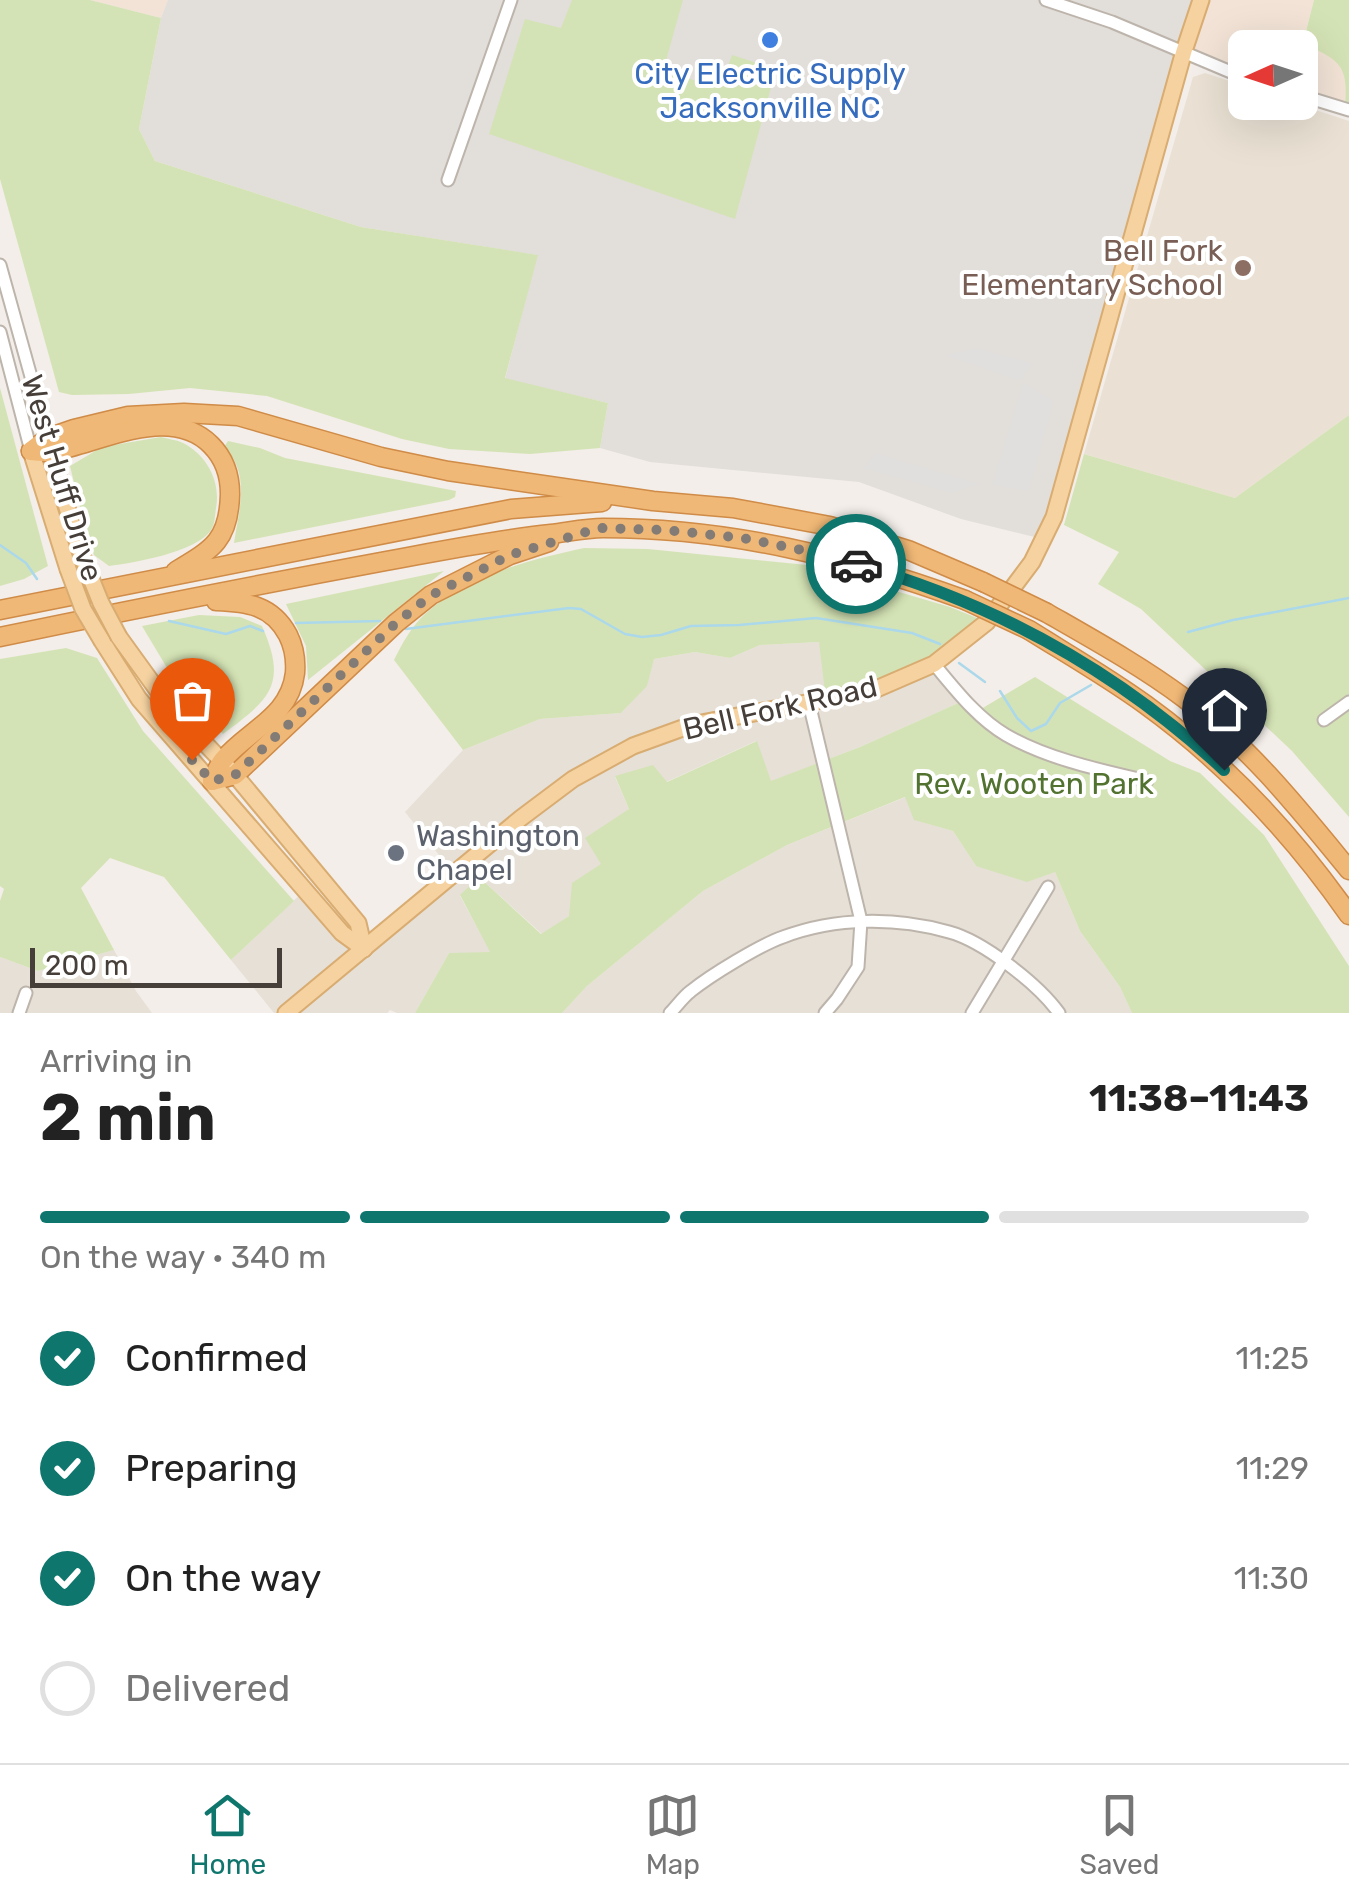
<!DOCTYPE html>
<meta charset="utf-8">
<style>
:root{--surface:#fff;--page:#f2f2f2;--text:#222;--muted:#767676;--line:#e0e0e0;--accent:#0f766e}
body{margin:0;font-family:Rubik,sans-serif;background:var(--page);color:var(--text);height:100vh;display:flex;flex-direction:column;font-size:38px;white-space:nowrap}
*{box-sizing:border-box;margin:0}
p{font-size:32px;color:var(--muted)}
.icon{flex:none;width:55px;height:55px;fill:none;stroke:currentColor;stroke-width:2;stroke-linecap:round;stroke-linejoin:round}
.map{position:relative;height:1013px;overflow:hidden}
.details{display:flex;flex-direction:column;background:var(--surface);flex:1}
.details>*{flex:none}
.needle{width:65px;rotate:267deg}
.fabs{position:absolute;left:1228px;top:30px;display:grid;gap:20px}
.fabs a{display:grid;place-items:center;width:90px;height:90px;border-radius:15px;background:var(--surface);box-shadow:0 10px 40px #0002;font-size:50px}
.scale{position:absolute;left:30px;bottom:25px;width:252px;box-sizing:border-box;padding-left:10px;border:5px solid #463e38;border-top:0;font-size:28px;line-height:35px;white-space:nowrap;color:#463e38;-webkit-text-stroke:8px #fff;paint-order:stroke}
.pin{position:absolute;display:grid;place-items:center;width:85px;height:85px;color:#fff;margin:-102px -42px;border-radius:50% 50% 50% 0;rotate:-45deg;box-shadow:0 0 10px #0007}
.pin .icon{rotate:45deg}
.courier{position:absolute;display:grid;place-items:center;width:100px;height:100px;margin:-50px;border:8px solid #0f766e;border-radius:50%;background:#fff;color:#222;box-shadow:0 2px 12px #0007}
.headline em{font-style:normal;font-weight:700}
.headline div{display:flex;flex-direction:column-reverse}
.headline{display:flex;align-items:center;justify-content:space-between;height:170px;padding:0 40px}
h1{font-size:65px;font-weight:700;line-height:75px}
.bar{display:grid;grid-template-columns:repeat(4,1fr);gap:15px 10px;align-content:center;height:120px;padding:0 40px}
.bar i{height:12px;border-radius:8px;background:var(--line)}
.bar .selected{background:var(--accent)}
.bar p{grid-column:span 4}
ol{padding:0 40px;list-style:none}
li{display:flex;align-items:center;gap:30px;height:110px}
li p{margin-inline-start:auto}
li .icon{padding:10px;border-radius:50%;background:var(--accent);color:#fff;stroke-width:4}
li:last-child{color:var(--muted)}
li i{width:55px;height:55px;border:5px solid var(--line);border-radius:50%}
.tab-bar{display:flex;justify-content:space-around;align-items:center;height:140px;border-top:2px solid var(--line);background:var(--surface);font-size:28px;color:var(--muted)}
.tab-bar a{display:grid;justify-items:center;gap:5px}
.tab-bar .selected{color:var(--accent)}
.map>svg:first-child{display:block}
.residential{fill:#e6e0d7}
.commercial{fill:#f2e3d6}
.industrial{fill:#e2deda}
.education{fill:#eae1d4}
.green{fill:#d4e3b5}
.parking{fill:#e1dfdd}
.lines{fill:none;stroke-linecap:round;stroke-linejoin:round}
.stream{stroke:#abd8ea;stroke-width:2.5}
.minor-casing{stroke:#bdb5ac;stroke-width:15}
.major-casing{stroke:#d9ac71;stroke-width:19}
.highway-casing{stroke:#cf8b47;stroke-width:21}
.minor{stroke:#fff;stroke-width:11}
.major{stroke:#f5d2a0;stroke-width:15}
.highway{stroke:#f0b876;stroke-width:18}
.major-bridge-casing{stroke:#d9ac71;stroke-width:19;stroke-linecap:butt}
.highway-bridge-casing{stroke:#cf8b47;stroke-width:21;stroke-linecap:butt}
.major-bridge{stroke:#f5d2a0;stroke-width:15}
.highway-bridge{stroke:#f0b876;stroke-width:18}
.done{stroke:#837c76;stroke-width:10;stroke-dasharray:0 18}
.route{stroke:#0f766e;stroke-width:12}
.shop-dot{fill:#3f7fe0;stroke:#fff;stroke-width:4}
.education-dot{fill:#8d6e63;stroke:#fff;stroke-width:4}
.worship-dot{fill:#6b7280;stroke:#fff;stroke-width:4}
.labels{text-anchor:middle;stroke-width:8;stroke-linejoin:round;paint-order:stroke}
.shop-label{font-size:30px;fill:#366cbe;stroke:#fff}
.education-label{font-size:30px;fill:#785e54;stroke:#fff;text-anchor:end}
.street-label{font-size:30px;fill:#463e38;stroke:#fff}
.park-label{font-size:30px;fill:#527230;stroke:#fff}
.worship-label{font-size:30px;fill:#5b616d;stroke:#fff;text-anchor:start}
</style>
<div class="map">
<svg width="1349" height="1013" viewBox="0 0 1349 1013">
<rect width="100%" height="100%" fill="#f3eee9"/>
<g class="residential">
<path d="M 819,642 L 934,664 L 965,700 L 860,747 L 770,782 L 756,741 L 666,782 L 615,777 L 629,809 L 602,864 L 569,916 L 542,934 L 479,877 L 460,896 L 491,953 L 449,953 L 415,1013 L 397,1013 L 390,1010 L 387,1013 L 274,1013 L 231,960 L 305,890 L 363,949 L 454,874 L 405,812 L 463,750 L 540,719 L 621,713 L 646,686 L 654,659 L 695,652 L 730,658 L 760,645 Z"/>
<path d="M 906,797 L 915,820 L 953,831 L 976,866 L 1055,872 L 1080,931 L 1120,987 L 1132,1013 L 562,1013 L 587,986 L 703,891 L 787,845 Z"/>
<path d="M 114,950 L 136,991 L 152,1013 L 0,1013 L 0,957 L 38,971 Z"/>
</g>
<g class="commercial">
<path d="M 90,0 L 168,0 L 161,18 Z"/>
<path d="M 1201,0 L 1314,0 L 1303,42 L 1337,60 L 1346,73 L 1349,87 L 1345,109 L 1300,95 L 1300,48 L 1245,48 L 1245,78 L 1184,51 Z"/>
</g>
<path class="industrial" d="M 168,0 L 1201,0 L 1043,539 L 961,519 L 859,482 L 650,462 L 600,448 L 608,403 L 505,379 L 537,255 L 361,227 L 155,161 L 139,129 L 161,18 Z"/>
<path class="education" d="M 1205,73 L 1245,86 L 1245,102 L 1294,103 L 1349,121 L 1349,415 L 1235,498 L 1084,454 L 1193,77 Z"/>
<g class="green">
<path d="M 0,0 L 90,0 L 161,18 L 139,129 L 155,161 L 361,227 L 538,255 L 505,378 L 608,403 L 600,448 L 530,454 L 449,449 L 402,439 L 267,396 L 190,388 L 129,394 L 72,395 L 59,392 L 0,179 Z"/>
<path d="M 572,0 L 683,0 L 663,71 L 720,88 L 732,55 L 776,69 L 735,219 L 489,134 L 525,19 L 561,28 Z"/>
<path d="M 1314,0 L 1349,0 L 1349,110 L 1345,109 C 1349,64 1340,61 1303,43 Z"/>
<path d="M 0,388 L 48,566 L 24,579 L 0,586 Z"/>
<path d="M 1349,415 L 1349,817 L 1292,751 L 1141,609 L 1098,584 L 1119,552 L 1064,525 L 1084,454 L 1235,498 Z"/>
<path d="M 161,437 C 168,439 177,440 183,443 C 207,455 221,482 216,508 C 215,514 215,525 211,530 C 197,552 133,563 109,566 L 94,555 L 85,528 L 70,466 L 102,447 Z"/>
<path d="M 228,441 L 260,448 L 285,458 L 456,491 L 455,497 L 449,500 L 234,543 C 239,510 251,473 224,447 Z"/>
<path d="M 584,548 L 648,549 L 807,565 L 950,607 L 987,622 L 934,664 L 826,700 L 819,642 L 760,645 L 730,658 L 695,652 L 654,659 L 647,686 L 621,713 L 540,719 L 463,750 L 394,660 C 402,644 411,627 425,614 C 467,575 530,560 584,548 Z"/>
<path d="M 444,571 L 308,680 L 306,646 L 286,604 Z"/>
<path d="M 199,615 L 240,617 L 262,626 C 288,685 270,699 223,734 L 179,688 L 142,626 Z"/>
<path d="M 66,648 L 97,658 L 143,731 L 294,901 L 231,960 L 164,877 L 110,858 L 81,888 L 114,950 L 38,971 L 0,957 L 0,901 L 4,889 L 0,886 L 0,659 Z"/>
<path d="M 1035,677 L 1170,761 L 1200,773 L 1264,835 L 1349,966 L 1349,1013 L 1132,1013 L 1120,987 L 1080,931 L 1055,872 L 1027,882 L 976,866 L 953,831 L 914,820 L 905,797 L 787,845 L 703,891 L 587,986 L 562,1013 L 415,1013 L 449,953 L 490,952 L 460,895 L 479,877 L 541,934 L 569,916 L 572,883 L 601,864 L 585,838 L 629,809 L 615,776 L 653,765 L 667,782 L 757,741 L 771,781 L 860,747 L 965,700 L 976,712 Z"/>
</g>
<g class="parking">
<path d="M 976,348 L 1033,363 L 1020,381 L 944,355 Z"/>
<path d="M 1023,382 L 1054,401 L 1029,491 L 992,485 Z"/>
<path d="M 876,453 L 980,484 L 951,493 L 863,468 Z"/>
</g>
<g class="lines">
<g class="stream">
<path d="M 0,545 L 26,563 L 37,579"/>
<path d="M 169,621 L 226,634 L 250,626 L 263,631"/>
<path d="M 296,623 L 380,621"/>
<path d="M 406,629 L 569,608 L 581,609 L 625,634 L 642,637 L 661,635 L 691,626 L 739,625 L 816,618 L 912,633 L 940,644"/>
<path d="M 1188,632 L 1233,620 L 1349,598"/>
<path d="M 959,663 L 985,682"/>
<path d="M 1000,691 L 1017,718 L 1031,731 L 1046,724 L 1060,703 L 1091,685"/>
</g>
<g class="minor-casing">
<g id="minor">
<path d="M 1046,0 L 1112,22 L 1245,78"/>
<path d="M 1300,95 L 1349,110"/>
<path d="M 448,180 L 511,0"/>
<path d="M 0,265 L 48,438"/>
<path d="M 0,332 L 31,451"/>
<path d="M 934,664 C 955,689 977,718 1006,735 C 1048,759 1100,770 1147,781"/>
<path d="M 809,703 L 861,921 L 858,967 L 837,999 L 825,1013"/>
<path d="M 1324,720 L 1349,702"/>
<path d="M 19,1013 L 26,993"/>
<path d="M 670,1013 C 677,1006 683,997 691,991 C 711,975 760,945 783,937 C 836,917 896,917 949,932 C 983,941 1038,984 1059,1013"/>
<path d="M 972,1013 L 1048,887"/>
</g>
</g>
<g class="major-casing">
<g id="major">
<path d="M 49,441 L 74,533 L 86,566"/>
<path d="M 31,451 L 68,569"/>
<path d="M 119,637 L 166,702 L 235,775 L 358,923 L 364,949"/>
<path d="M 102,641 L 139,699 L 342,933 L 364,949"/>
<path d="M 286,1013 L 521,818 L 573,779 L 633,746 L 691,725 L 874,690 L 934,664 L 987,622 L 1032,562 L 1054,517 L 1184,51 L 1201,0"/>
</g>
</g>
<g class="highway-casing">
<g id="highway">
<path d="M 31,451 L 48,438 L 74,429 L 128,416 L 184,413 L 238,416 L 381,457 L 448,471 L 653,501 L 733,508 L 830,526 L 908,550 L 983,582"/>
<path d="M 31,451 C 39,452 47,453 55,451 C 101,442 170,404 211,445 C 224,458 230,475 230,494 C 229,540 213,549 176,571"/>
<path d="M 0,610 L 511,509 L 602,502"/>
<path d="M 1047,613 C 1094,640 1141,666 1184,698 C 1248,745 1299,809 1349,870"/>
<path d="M 1029,630 C 1069,655 1109,678 1146,705 C 1226,763 1293,835 1349,915"/>
<path d="M 0,637 C 129,610 257,585 386,561 C 441,551 495,540 551,534 C 568,532 586,528 603,528 C 731,528 846,557 965,600"/>
<path d="M 212,781 L 235,775 L 396,623 L 431,595 L 510,555 L 549,542"/>
<path d="M 212,781 C 215,774 218,766 223,760 C 248,730 290,717 295,673 C 296,660 294,647 288,635 C 272,605 247,602 216,601"/>
</g>
</g>
<use href="#minor" class="minor"/>
<use href="#major" class="major"/>
<use href="#highway" class="highway"/>
<g class="major-bridge-casing">
<g id="major-bridge">
<path d="M 86,566 L 101,603 L 119,637"/>
<path d="M 68,569 L 83,609 L 102,641"/>
</g>
</g>
<g class="highway-bridge-casing">
<g id="highway-bridge">
<path d="M 983,582 L 1047,613"/>
<path d="M 965,600 L 1029,630"/>
</g>
</g>
<use href="#major-bridge" class="major-bridge"/>
<use href="#highway-bridge" class="highway-bridge"/>
</g>
<g class="lines">
<path class="done" d="M 192,760 L 212,781 L 235,775 L 396,623 L 430,596 L 510,555 L 599,528 L 665,530 L 742,538 L 817,553 L 856,564"/>
<path class="route" d="M 856,564 C 994,603 1119,672 1224,770"/>
</g>
<circle class="shop-dot" cx="770" cy="40" r="10"/>
<circle class="education-dot" cx="1243" cy="268" r="10"/>
<circle class="worship-dot" cx="396" cy="853" r="10"/>
<g class="labels">
<g class="shop-label">
<text x="770" y="84">City Electric Supply<tspan x="770" dy="34">Jacksonville NC</tspan></text>
</g>
<g class="education-label">
<text x="1223" y="261">Bell Fork<tspan x="1223" dy="34">Elementary School</tspan></text>
</g>
<g class="street-label">
<text transform="translate(62 478) rotate(73)" y="10">West Huff Drive</text>
<text transform="translate(780 708) rotate(-13)" y="10">Bell Fork Road</text>
</g>
<g class="park-label">
<text x="1034" y="794">Rev. Wooten Park</text>
</g>
<g class="worship-label">
<text x="416" y="846">Washington<tspan x="416" dy="34">Chapel</tspan></text>
</g>
</g>
</svg>
<div class="fabs">
<a><svg class="needle" viewBox="-14 -14 28 28"><path d="M0-13l5 13h-10z" fill="#e53935"/><path d="M0 13l5-13h-10z" fill="#767676"/></svg></a>
</div>
<div class="scale">200 m</div>
<div class="pin" style="left:192px;top:760px;background:#ea580c"><svg class="icon" aria-label="bag" viewBox="0 0 24 24"><path d="M5 8h14l-1 12H6zM9 8a3 3 0 0 1 6 0"/></svg></div>
<div class="pin" style="left:1224px;top:770px;background:#1f2937"><svg class="icon" aria-label="home" viewBox="0 0 24 24"><path d="M3 11l9-7 9 7M6 9v11h12V9"/></svg></div>
<div class="courier" style="left:856px;top:564px"><svg class="icon" aria-label="car" viewBox="0 0 24 24"><path d="M5 17H2v-5l4-1 3-4h7l3 4 3 1v5h-3M9 17h6M6 11h13"/><circle cx="7" cy="17" r="2"/><circle cx="17" cy="17" r="2"/></svg></div>
</div>
<section class="details">
<div class="headline"><div><h1>2 min</h1><p>Arriving in</p></div><em>11:38–11:43</em></div>
<div class="bar"><i class="selected"></i><i class="selected"></i><i class="selected"></i><i></i><p>On the way · 340 m</p></div>
<ol>
<li><svg class="icon" aria-label="check" viewBox="0 0 24 24"><path d="M5 12l5 5 9-10"/></svg>Confirmed<p>11:25</p></li>
<li><svg class="icon" aria-label="check" viewBox="0 0 24 24"><path d="M5 12l5 5 9-10"/></svg>Preparing<p>11:29</p></li>
<li><svg class="icon" aria-label="check" viewBox="0 0 24 24"><path d="M5 12l5 5 9-10"/></svg>On the way<p>11:30</p></li>
<li><i></i>Delivered</li>
</ol>
</section>
<nav class="tab-bar">
<a class="selected"><svg class="icon" aria-label="home" viewBox="0 0 24 24"><path d="M3 11l9-7 9 7M6 9v11h12V9"/></svg>Home</a>
<a><svg class="icon" aria-label="map" viewBox="0 0 24 24"><path d="M3 6l6-2 6 2 6-2v14l-6 2-6-2-6 2zM9 4v14M15 6v14"/></svg>Map</a>
<a><svg class="icon" aria-label="saved" viewBox="0 0 24 24"><path d="M7 4h10v16l-5-4-5 4z"/></svg>Saved</a>
</nav>
